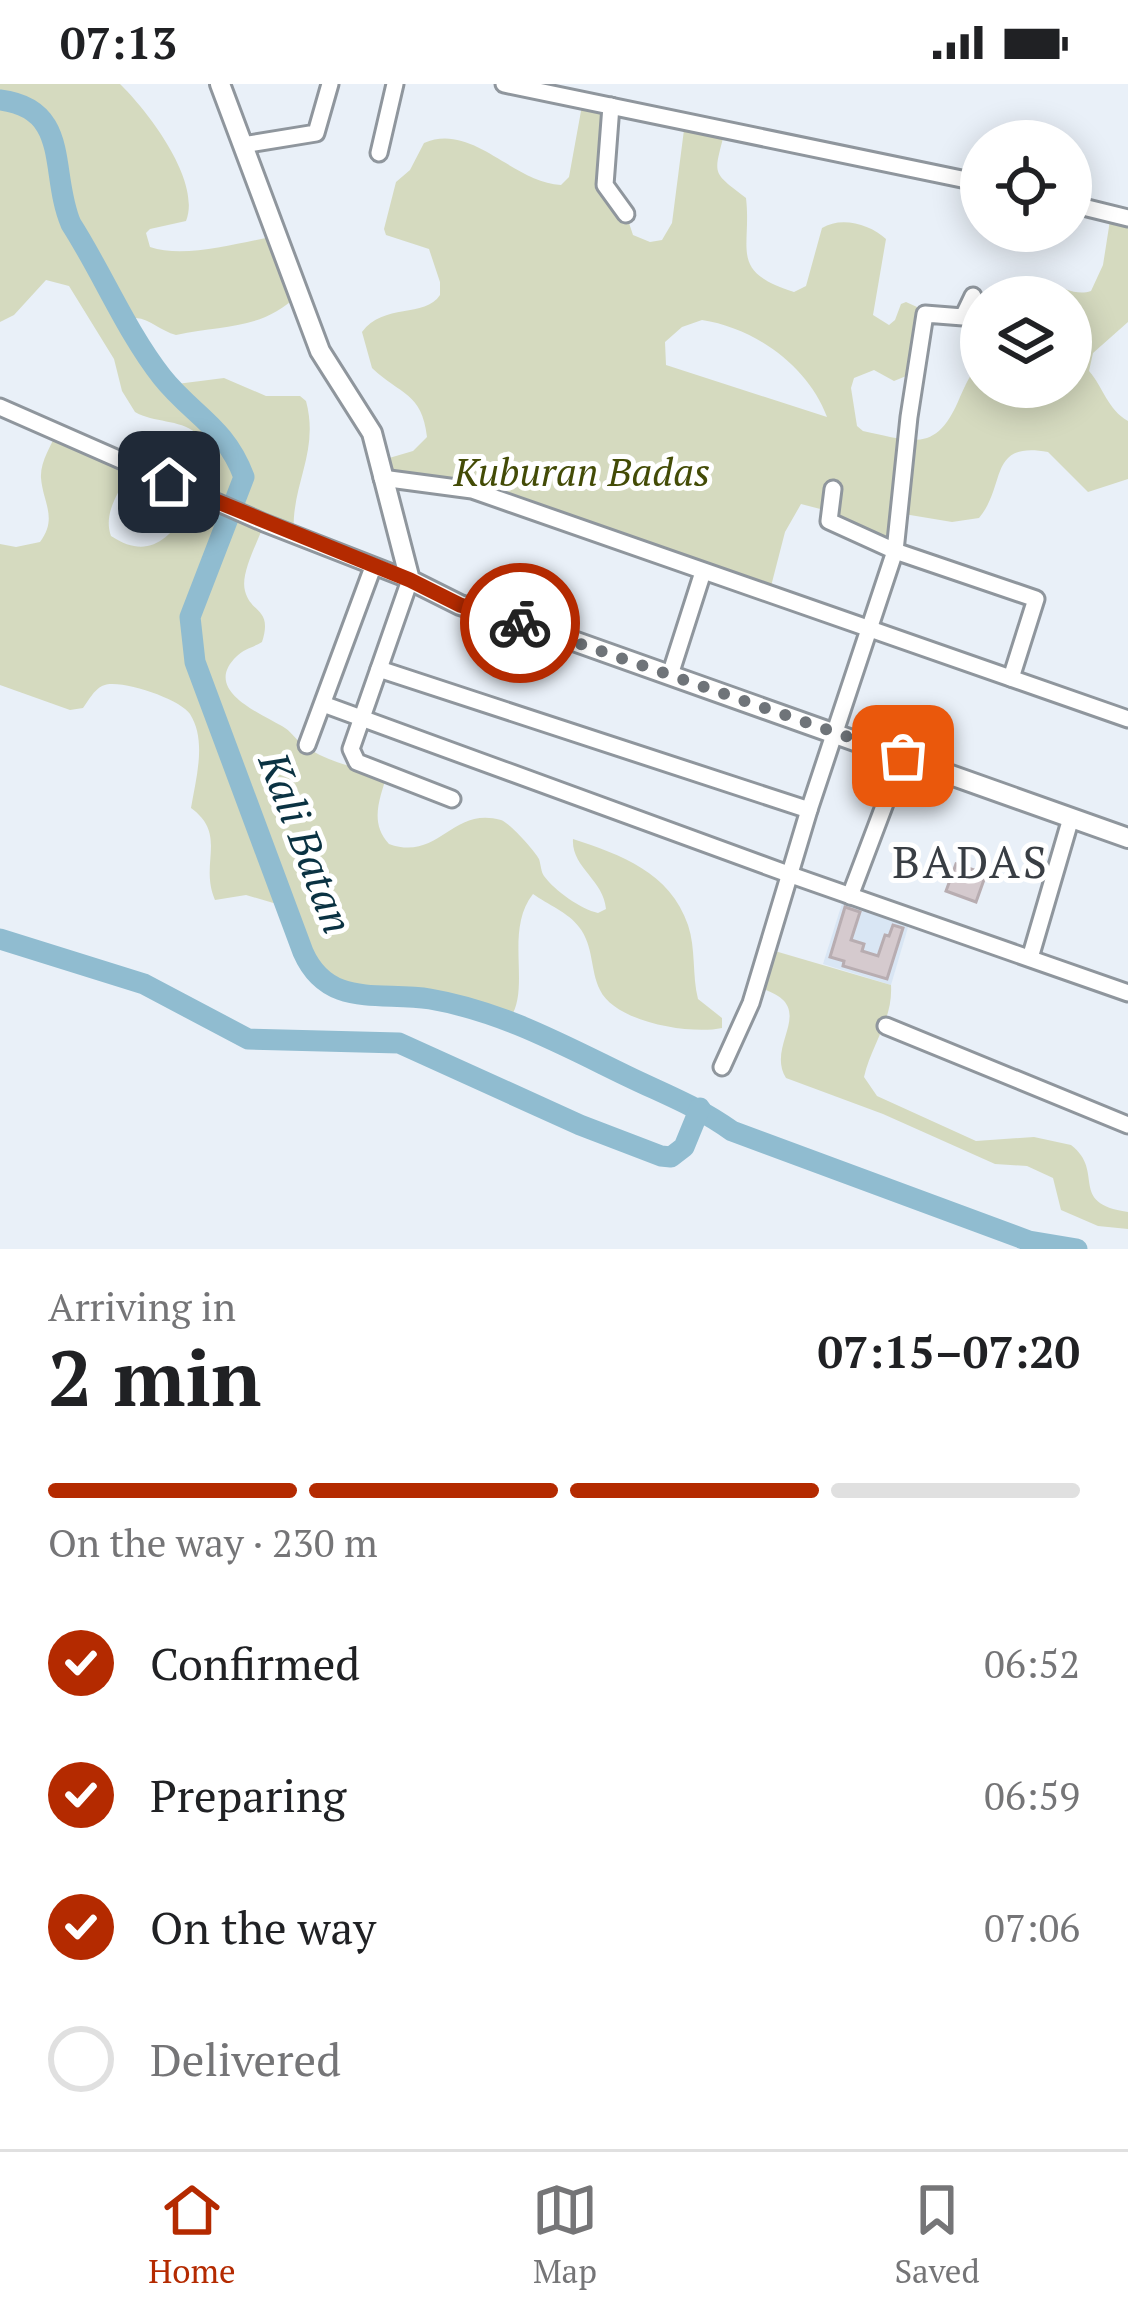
<!DOCTYPE html>
<meta charset="utf-8">
<style>
:root{--surface:#fff;--page:#f6f6f6;--text:#202124;--muted:#757577;--line:#e0e0e0;--accent:#b42a00}
body{margin:0;font-family:"PT Serif",serif;background:var(--page);color:var(--text);height:100vh;display:flex;flex-direction:column;font-size:45px;white-space:nowrap}
*{box-sizing:border-box;margin:0}
p{font-size:39px;color:var(--muted)}
.icon{flex:none;width:66px;height:66px;fill:none;stroke:currentColor;stroke-width:2;stroke-linecap:round;stroke-linejoin:round}
.map{position:relative;height:1165px;overflow:hidden}
.sheet{display:flex;flex-direction:column;background:var(--surface);flex:1}
.sheet>*{flex:none}
.tools{position:absolute;left:960px;top:36px;display:grid;gap:24px}
.tools a{display:grid;place-items:center;width:132px;height:132px;border-radius:50%;background:var(--surface);box-shadow:0 6px 30px #0003;font-size:60px}
.pin{position:absolute;display:grid;place-items:center;width:102px;height:102px;color:#fff;margin:-51px;border-radius:24px;box-shadow:0 6px 18px #0006}
.courier{position:absolute;display:grid;place-items:center;width:120px;height:120px;margin:-60px;border:9px solid #b42a00;border-radius:50%;background:#fff;color:#222;box-shadow:0 3px 15px #0007}
.head em{font-style:normal;font-weight:800}
.head div{display:flex;flex-direction:column-reverse}
.head{display:flex;align-items:center;justify-content:space-between;height:204px;padding:0 48px}
h1{font-size:78px;font-weight:800;line-height:90px}
.bar{display:grid;grid-template-columns:repeat(4,1fr);gap:18px 12px;align-content:center;height:144px;padding:0 48px}
.bar i{height:15px;border-radius:9px;background:var(--line)}
.bar .current{background:var(--accent)}
.bar p{grid-column:span 4}
ol{padding:0 48px;list-style:none}
li{display:flex;align-items:center;gap:36px;height:132px}
li p{margin-inline-start:auto}
li .icon{padding:12px;border-radius:50%;background:var(--accent);color:#fff;stroke-width:4}
li:last-child{color:var(--muted)}
li i{width:66px;height:66px;border:6px solid var(--line);border-radius:50%}
.status{display:flex;justify-content:space-between;align-items:center;height:84px;padding:0 60px;background:var(--surface);direction:ltr}
.status svg{height:33px;fill:currentColor}
.dock{display:flex;justify-content:space-around;align-items:center;height:168px;border-top:3px solid var(--line);background:var(--surface);font-size:33px;color:var(--muted)}
.dock a{display:grid;justify-items:center;gap:6px}
.dock .current{color:var(--accent)}
.map>svg:first-child{display:block}
.built{fill:#d9e6f4}
.green{fill:#d5dabf;fill-rule:evenodd}
.lines{fill:none;stroke-linecap:round;stroke-linejoin:round}
.river{stroke:#90bcd0;stroke-width:21}
.building{fill:#d5cace;stroke:#b8adb1;stroke-width:3}
.minor-casing{stroke:#8f969d;stroke-width:21}
.major-casing{stroke:#8f969d;stroke-width:24}
.minor{stroke:#fff;stroke-width:15}
.major{stroke:#fff;stroke-width:18}
.done{stroke:#6f7479;stroke-width:12;stroke-dasharray:0 21.6}
.route{stroke:#b42a00;stroke-width:15}
.labels{text-anchor:middle;stroke-width:10;stroke-linejoin:round;paint-order:stroke}
.park-label{font-size:39px;font-style:italic;fill:#434b06;stroke:#fff}
.water-label{font-size:42px;font-style:italic;fill:#0a3242;stroke:#fff}
.quarter-label{font-size:45px;letter-spacing:3px;fill:#393e44;stroke:#fff}
</style>
<div class="status"><b>07:13</b><svg viewBox="0 0 49 12"><path d="M0 12V9h3v3zM5 12V6h3v6zM10 12V3h3v9zM15 12V0h3v12zM26 1h20v11H26zM47 4h2v5h-2z"/></svg></div>
<div class="map">
<svg width="1128" height="1165" viewBox="0 0 1128 1165">
<rect width="100%" height="100%" fill="#e9f0f8"/>
<path class="built" d="M 845,810 L 911,833 L 891,901 L 823,880 Z"/>
<g class="green">
<path d="M 0,0 L 120,0 C 147,26 202,97 186,137 L 150,145 L 146,149 L 150,163 C 186,175 240,158 277,152 L 299,210 C 261,247 225,240 176,251 C 161,247 150,235 136,234 L 131,242 L 169,301 L 224,294 L 266,312 L 300,312 L 306,317 C 320,369 290,402 294,451 L 264,440 C 258,458 240,489 245,507 C 251,530 273,524 262,558 C 254,563 244,565 237,572 C 200,607 263,630 285,644 C 293,649 297,658 306,663 C 332,680 357,684 387,690 C 380,715 369,738 389,760 C 439,778 451,722 501,736 C 510,739 535,767 539,775 C 541,781 541,788 544,792 C 555,807 581,825 598,829 L 606,825 C 604,796 571,783 573,755 C 621,771 670,788 688,841 C 696,865 692,891 698,915 L 722,934 L 722,944 C 690,951 615,938 600,906 C 590,886 594,862 579,843 C 569,829 547,820 533,810 C 503,848 533,907 508,937 L 428,915 L 335,905 L 310,883 L 287,823 L 246,811 L 215,816 C 199,779 228,751 191,724 C 196,694 207,657 190,630 C 181,615 117,593 102,602 C 94,606 88,617 83,624 L 70,626 L 0,601 L 0,460 L 16,463 L 40,458 C 58,434 43,419 41,394 C 40,378 51,362 57,348 L 134,382 C 122,403 102,427 111,452 C 146,475 166,458 187,429 C 207,403 230,377 196,349 C 179,335 154,339 135,328 L 122,307 L 114,275 L 69,202 L 46,196 L 14,231 L 0,238 Z"/>
<path d="M 583,16 L 611,22 L 604,94 L 626,130 L 633,151 L 650,158 L 662,156 L 672,139 L 685,38 L 725,46 C 714,92 710,86 746,114 C 752,166 728,187 794,208 L 806,202 L 822,144 C 841,132 870,140 886,155 L 873,231 L 889,241 L 895,236 L 901,220 L 906,218 L 928,228 L 916,288 L 894,297 L 874,286 L 854,294 L 851,304 L 857,342 L 863,347 C 915,358 937,369 960,313 C 966,300 970,289 981,280 L 981,303 L 1071,303 L 1071,213 L 1038,213 L 1040,206 C 1058,195 1071,214 1091,207 L 1103,181 L 1111,130 L 1128,134 L 1128,238 L 1093,269 L 1089,287 C 1103,303 1108,326 1128,337 L 1128,395 L 1088,408 L 1048,368 C 987,357 1007,401 979,434 L 952,438 L 904,430 L 895,467 L 828,427 L 801,420 L 785,448 L 769,510 L 503,416 L 382,394 L 379,377 L 413,367 L 427,353 C 422,308 400,311 372,284 L 362,248 C 383,219 425,234 440,211 L 440,198 L 429,165 L 386,151 L 384,145 L 396,98 L 410,86 L 424,59 C 472,38 512,98 561,101 L 569,93 ZM 702,236 C 755,244 808,282 827,333 L 666,281 L 665,258 L 682,243 Z"/>
<path d="M 768,865 L 891,901 C 893,936 872,959 864,993 L 877,1012 L 976,1057 L 1034,1053 L 1071,1061 C 1106,1088 1067,1119 1128,1128 L 1128,1145 L 1098,1142 L 1061,1126 L 1053,1094 L 1027,1082 L 995,1080 L 883,1030 L 786,994 C 764,959 824,921 756,903 Z"/>
</g>
<g class="lines">
<g class="river">
<path d="M 0,16 C 72,25 49,89 71,140 C 103,190 126,247 162,293 C 192,331 225,342 244,393 L 190,533 L 195,578 L 303,868 C 328,925 380,907 430,915 C 501,927 563,961 627,992 C 664,1010 699,1023 732,1047 L 1029,1157 L 1077,1165"/>
<path d="M 0,855 L 144,900 L 248,955 L 399,959 L 580,1041 L 661,1072 L 671,1073 L 684,1063 L 700,1024"/>
</g>
</g>
<g class="building">
<path d="M 956,780 L 986,790 L 976,818 L 946,807 Z"/>
<path d="M 845,823 L 860,828 L 851,856 L 864,860 L 862,867 L 878,872 L 885,851 L 889,852 L 893,841 L 903,844 L 887,895 L 843,882 L 844,877 L 830,873 Z"/>
</g>
<g class="lines">
<g class="minor-casing">
<g id="minor">
<path d="M 504,0 L 981,99"/>
<path d="M 611,22 L 605,101 L 626,130"/>
<path d="M 243,61 L 316,49 L 330,0"/>
<path d="M 379,69 L 395,0"/>
<path d="M 1071,120 L 1128,134"/>
<path d="M 0,323 L 264,439 L 410,496 L 351,665 L 357,678 L 452,715"/>
<path d="M 382,394 L 472,406 L 1128,635"/>
<path d="M 833,405 L 829,437 L 895,467 L 909,333 L 925,230 L 963,233 L 973,212"/>
<path d="M 379,585 L 809,726"/>
<path d="M 670,591 L 703,488"/>
<path d="M 323,620 L 791,791 L 1128,909"/>
<path d="M 307,661 L 373,483"/>
<path d="M 850,812 L 903,672"/>
<path d="M 1030,874 L 1071,734"/>
<path d="M 886,942 L 1128,1041"/>
<path d="M 722,983 L 751,919 L 809,726 L 895,467 L 1036,515 L 1011,594"/>
</g>
</g>
<g class="major-casing">
<path id="major" d="M 220,0 L 320,267 L 372,349 L 410,496 L 460,521 L 551,549 L 1128,754"/>
</g>
<use href="#minor" class="minor"/>
<use href="#major" class="major"/>
</g>
<g class="lines">
<path class="done" d="M 520,539 L 903,672"/>
<path class="route" d="M 169,398 L 410,496 L 460,521 L 520,539"/>
</g>
<g class="labels">
<g class="park-label">
<text x="582" y="402">Kuburan Badas</text>
</g>
<g class="water-label">
<text transform="translate(306 759) rotate(69)" y="15">Kali Batan</text>
</g>
<g class="quarter-label">
<text x="971" y="794">BADAS</text>
</g>
</g>
</svg>
<div class="tools">
<a><svg class="icon" aria-label="locate" viewBox="0 0 24 24"><circle cx="12" cy="12" r="6"/><path d="M12 2v4M12 18v4M2 12h4M18 12h4"/></svg></a>
<a><svg class="icon" aria-label="layers" viewBox="0 0 24 24"><path d="M12 4l9 5-9 5-9-5zM3 14l9 5 9-5"/></svg></a>
</div>
<div class="pin" style="left:903px;top:672px;background:#ea580c"><svg class="icon" aria-label="bag" viewBox="0 0 24 24"><path d="M5 8h14l-1 12H6zM9 8a3 3 0 0 1 6 0"/></svg></div>
<div class="pin" style="left:169px;top:398px;background:#1f2937"><svg class="icon" aria-label="home" viewBox="0 0 24 24"><path d="M3 11l9-7 9 7M6 9v11h12V9"/></svg></div>
<div class="courier" style="left:520px;top:539px"><svg class="icon" aria-label="bike" viewBox="0 0 24 24"><circle cx="6" cy="16" r="4"/><circle cx="18" cy="16" r="4"/><path d="M6 16l4-8h5l3 8M10 8l3 8H6M13 5h3"/></svg></div>
</div>
<section class="sheet">
<div class="head"><div><h1>2 min</h1><p>Arriving in</p></div><em>07:15–07:20</em></div>
<div class="bar"><i class="current"></i><i class="current"></i><i class="current"></i><i></i><p>On the way · 230 m</p></div>
<ol>
<li><svg class="icon" aria-label="check" viewBox="0 0 24 24"><path d="M5 12l5 5 9-10"/></svg>Confirmed<p>06:52</p></li>
<li><svg class="icon" aria-label="check" viewBox="0 0 24 24"><path d="M5 12l5 5 9-10"/></svg>Preparing<p>06:59</p></li>
<li><svg class="icon" aria-label="check" viewBox="0 0 24 24"><path d="M5 12l5 5 9-10"/></svg>On the way<p>07:06</p></li>
<li><i></i>Delivered</li>
</ol>
</section>
<nav class="dock">
<a class="current"><svg class="icon" aria-label="home" viewBox="0 0 24 24"><path d="M3 11l9-7 9 7M6 9v11h12V9"/></svg>Home</a>
<a><svg class="icon" aria-label="map" viewBox="0 0 24 24"><path d="M3 6l6-2 6 2 6-2v14l-6 2-6-2-6 2zM9 4v14M15 6v14"/></svg>Map</a>
<a><svg class="icon" aria-label="saved" viewBox="0 0 24 24"><path d="M7 4h10v16l-5-4-5 4z"/></svg>Saved</a>
</nav>
